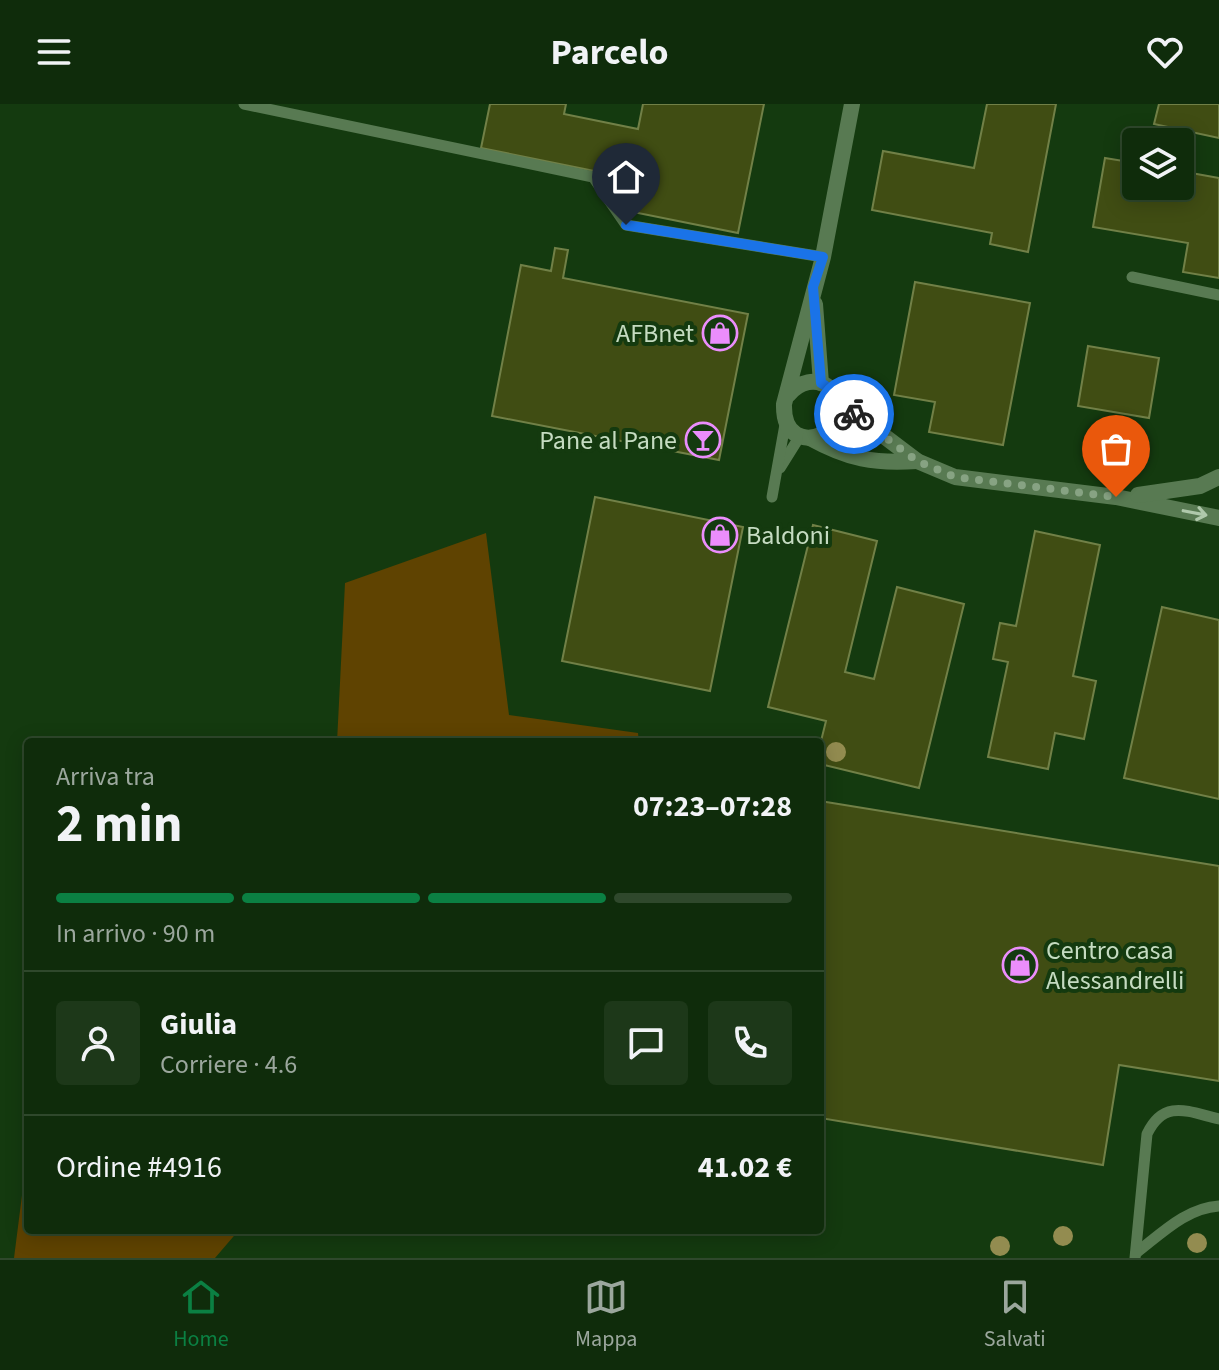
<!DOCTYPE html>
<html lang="it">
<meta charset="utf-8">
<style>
:root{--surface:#0f2c0b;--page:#1d3819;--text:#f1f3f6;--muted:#9ba79d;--line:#2f482c;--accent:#0b8043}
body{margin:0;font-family:"Source Sans 3",sans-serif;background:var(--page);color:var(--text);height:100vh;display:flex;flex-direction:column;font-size:30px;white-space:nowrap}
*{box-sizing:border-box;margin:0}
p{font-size:26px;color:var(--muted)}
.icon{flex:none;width:44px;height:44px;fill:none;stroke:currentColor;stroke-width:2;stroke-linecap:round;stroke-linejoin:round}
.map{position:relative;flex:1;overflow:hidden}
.sheet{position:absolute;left:24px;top:634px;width:800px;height:496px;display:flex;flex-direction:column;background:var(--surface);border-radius:8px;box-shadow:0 4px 20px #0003,0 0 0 2px var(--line)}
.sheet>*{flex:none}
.tools{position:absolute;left:1122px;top:24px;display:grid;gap:16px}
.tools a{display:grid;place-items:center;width:72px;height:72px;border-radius:8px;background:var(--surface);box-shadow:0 4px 20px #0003,0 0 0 2px var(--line);font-size:40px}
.pin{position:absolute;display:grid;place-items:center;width:68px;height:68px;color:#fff;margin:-82px -34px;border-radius:50% 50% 50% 0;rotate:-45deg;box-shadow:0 0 8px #0007}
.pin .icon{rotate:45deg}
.courier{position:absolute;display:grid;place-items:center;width:80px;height:80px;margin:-40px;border:6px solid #1a73e8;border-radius:50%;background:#fff;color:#222;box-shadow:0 2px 10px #0007}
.head em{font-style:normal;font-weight:700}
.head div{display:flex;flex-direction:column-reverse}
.head{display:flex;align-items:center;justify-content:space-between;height:136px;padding:0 32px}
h1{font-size:52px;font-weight:700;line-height:60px}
.bar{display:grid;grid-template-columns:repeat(4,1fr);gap:12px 8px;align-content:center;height:96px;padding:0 32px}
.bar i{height:10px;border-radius:6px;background:var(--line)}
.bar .selected{background:var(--accent)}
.bar p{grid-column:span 4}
.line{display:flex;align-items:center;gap:20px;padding:0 32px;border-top:2px solid var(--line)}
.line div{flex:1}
.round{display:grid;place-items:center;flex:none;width:84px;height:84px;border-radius:8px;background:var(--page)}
header{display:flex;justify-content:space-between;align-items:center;height:104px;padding:0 32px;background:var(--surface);font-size:36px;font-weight:700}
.tab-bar{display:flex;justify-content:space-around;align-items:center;height:112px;border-top:2px solid var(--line);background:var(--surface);font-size:22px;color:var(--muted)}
.tab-bar a{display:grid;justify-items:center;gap:4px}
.tab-bar .selected{color:var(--accent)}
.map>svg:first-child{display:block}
.green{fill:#5f4301}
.building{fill:#404d13;stroke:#718047;stroke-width:2}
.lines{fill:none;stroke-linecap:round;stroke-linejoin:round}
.lane{stroke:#587a52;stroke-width:11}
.street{stroke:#587a52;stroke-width:16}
.tree{fill:#938c50}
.oneway{stroke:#afc8ab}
.done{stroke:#87a383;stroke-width:8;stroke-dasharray:0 14.4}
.route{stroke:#1a73e8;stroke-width:10}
.labels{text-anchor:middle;stroke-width:8;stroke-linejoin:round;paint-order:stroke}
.poi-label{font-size:26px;fill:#c5dbc1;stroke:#143a0f;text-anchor:end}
</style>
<header><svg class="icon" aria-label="menu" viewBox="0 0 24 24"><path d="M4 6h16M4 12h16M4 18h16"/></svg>Parcelo<svg class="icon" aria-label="heart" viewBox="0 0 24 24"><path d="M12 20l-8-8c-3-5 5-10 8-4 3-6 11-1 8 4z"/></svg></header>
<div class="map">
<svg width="1219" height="1154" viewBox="0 0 1219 1154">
<rect width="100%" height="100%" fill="#143a0f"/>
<g class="green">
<path d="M 486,429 L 509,611 L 638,629 L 639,638 L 337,638 L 345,479 Z"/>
<path d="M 28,1044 L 28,1126 L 239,1126 L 215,1154 L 14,1154 Z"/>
</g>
<g class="building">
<path d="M 490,0 L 566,0 L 564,10 L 638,25 L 643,0 L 764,0 L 738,129 L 628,107 L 634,75 L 481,44 Z"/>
<path d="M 987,0 L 1056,0 L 1028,148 L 990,140 L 992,129 L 872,106 L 883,47 L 974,64 Z"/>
<path d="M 1159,0 L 1219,0 L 1219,34 L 1154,20 Z"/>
<path d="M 1105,54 L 1136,59 L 1136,82 L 1180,82 L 1180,67 L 1219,74 L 1219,174 L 1183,168 L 1188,139 L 1093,123 Z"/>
<path d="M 555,144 L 568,146 L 563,174 L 748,210 L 719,356 L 492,312 L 521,161 L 551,167 Z"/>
<path d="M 915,178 L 1030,199 L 1003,341 L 929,328 L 935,298 L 894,291 Z"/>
<path d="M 1088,242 L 1159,254 L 1149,314 L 1078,302 Z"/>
<path d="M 595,393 L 743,423 L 710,587 L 562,557 Z"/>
<path d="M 813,421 L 877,437 L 845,568 L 874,575 L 897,483 L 964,500 L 919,684 L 820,660 L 820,641 L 826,617 L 768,603 Z"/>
<path d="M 1035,427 L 1100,441 L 1073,572 L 1096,577 L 1084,635 L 1055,629 L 1048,665 L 988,653 L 1008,558 L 993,555 L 1000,519 L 1016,522 Z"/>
<path d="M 1162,503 L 1219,516 L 1219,695 L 1124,674 Z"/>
<path d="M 820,697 L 1219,762 L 1219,977 L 1119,961 L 1103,1061 L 820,1014 Z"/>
</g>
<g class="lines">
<g class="lane">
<path d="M 244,0 L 593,73 L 626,121 L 823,153"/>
<path d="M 1132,173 L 1219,191"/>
<path d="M 780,364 L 800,332"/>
<path d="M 772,393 L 786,315"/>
<path d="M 1136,1149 C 1161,1130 1186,1104 1219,1102"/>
<path d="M 1135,1154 L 1147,1030 C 1164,994 1189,1008 1219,1015"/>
</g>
<g class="street">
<path d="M 815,200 L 821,279"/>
<path d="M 788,291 C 799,278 816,272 831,285 C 872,320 782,366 784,300 L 823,153 L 852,0"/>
<path d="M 839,298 L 917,357 L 955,373 L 1116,393 L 1219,414"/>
<path d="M 810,334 C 848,355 874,360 917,357"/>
<path d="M 1138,391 L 1200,382 L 1219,373"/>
</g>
</g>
<g class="tree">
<circle cx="836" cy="648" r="10"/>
<circle cx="1063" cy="1132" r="10"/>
<circle cx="1197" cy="1139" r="10"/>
<circle cx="1000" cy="1142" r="10"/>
</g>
<defs><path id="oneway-shaft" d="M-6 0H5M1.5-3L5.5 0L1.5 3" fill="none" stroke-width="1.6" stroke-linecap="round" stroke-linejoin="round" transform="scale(2)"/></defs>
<use class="oneway" href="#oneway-shaft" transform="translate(1195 409) rotate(11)"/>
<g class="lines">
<path class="done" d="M 854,310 L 917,357 L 955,373 L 1116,393"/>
<path class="route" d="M 626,121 L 823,153 L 813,183 L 821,279 C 835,286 842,300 854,310"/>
</g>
<defs>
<g id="shop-ring" transform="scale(1.8)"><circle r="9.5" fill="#143a0f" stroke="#eb8dfc" stroke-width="1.5"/><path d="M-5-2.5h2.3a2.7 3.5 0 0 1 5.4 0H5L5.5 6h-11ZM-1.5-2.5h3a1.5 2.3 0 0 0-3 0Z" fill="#eb8dfc"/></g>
<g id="bar-ring" transform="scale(1.8)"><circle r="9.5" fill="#143a0f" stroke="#eb8dfc" stroke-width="1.5"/><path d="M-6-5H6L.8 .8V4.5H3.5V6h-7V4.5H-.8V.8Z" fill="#eb8dfc"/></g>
</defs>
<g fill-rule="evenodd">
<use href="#shop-ring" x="720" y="229"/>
<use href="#bar-ring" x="703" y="336"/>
<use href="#shop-ring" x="720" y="431"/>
<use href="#shop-ring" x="1020" y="861"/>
</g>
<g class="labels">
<g class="poi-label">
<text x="694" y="238">AFBnet</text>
<text x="677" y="345">Pane al Pane</text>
<text x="746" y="440" text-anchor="start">Baldoni</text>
<text x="1046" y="855" text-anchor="start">Centro casa<tspan x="1046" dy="30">Alessandrelli</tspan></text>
</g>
</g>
</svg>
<div class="tools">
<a><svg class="icon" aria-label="layers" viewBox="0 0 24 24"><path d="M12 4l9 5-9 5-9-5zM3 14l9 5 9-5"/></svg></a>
</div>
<div class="pin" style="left:1116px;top:393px;background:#ea580c"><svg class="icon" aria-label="bag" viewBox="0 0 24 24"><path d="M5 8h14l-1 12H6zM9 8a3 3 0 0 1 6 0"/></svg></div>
<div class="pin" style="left:626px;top:121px;background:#1f2937"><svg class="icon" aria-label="home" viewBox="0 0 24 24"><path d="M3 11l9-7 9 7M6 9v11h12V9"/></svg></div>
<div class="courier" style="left:854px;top:310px"><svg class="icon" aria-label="bike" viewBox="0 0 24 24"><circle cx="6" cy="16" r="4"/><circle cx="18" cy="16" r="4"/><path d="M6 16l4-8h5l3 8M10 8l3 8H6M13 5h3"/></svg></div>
<section class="sheet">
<div class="head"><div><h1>2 min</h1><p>Arriva tra</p></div><em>07:23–07:28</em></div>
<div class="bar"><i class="selected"></i><i class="selected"></i><i class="selected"></i><i></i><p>In arrivo · 90 m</p></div>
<div class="line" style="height:144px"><a class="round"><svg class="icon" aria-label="person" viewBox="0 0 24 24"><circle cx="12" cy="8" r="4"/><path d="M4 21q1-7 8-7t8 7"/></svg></a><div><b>Giulia</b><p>Corriere · 4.6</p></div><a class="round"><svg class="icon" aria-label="chat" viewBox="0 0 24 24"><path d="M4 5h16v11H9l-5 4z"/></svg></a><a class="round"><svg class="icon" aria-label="phone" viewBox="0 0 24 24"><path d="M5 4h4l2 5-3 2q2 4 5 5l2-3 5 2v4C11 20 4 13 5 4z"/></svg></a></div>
<div class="line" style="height:104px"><div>Ordine #4916</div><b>41.02 €</b></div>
</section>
</div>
<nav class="tab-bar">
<a class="selected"><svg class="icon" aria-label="home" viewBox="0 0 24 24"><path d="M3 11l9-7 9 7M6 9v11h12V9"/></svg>Home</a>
<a><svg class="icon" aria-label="map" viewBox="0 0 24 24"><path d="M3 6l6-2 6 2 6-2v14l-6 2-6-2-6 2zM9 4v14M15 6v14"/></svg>Mappa</a>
<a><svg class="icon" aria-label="saved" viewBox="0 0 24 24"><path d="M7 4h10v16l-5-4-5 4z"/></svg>Salvati</a>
</nav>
